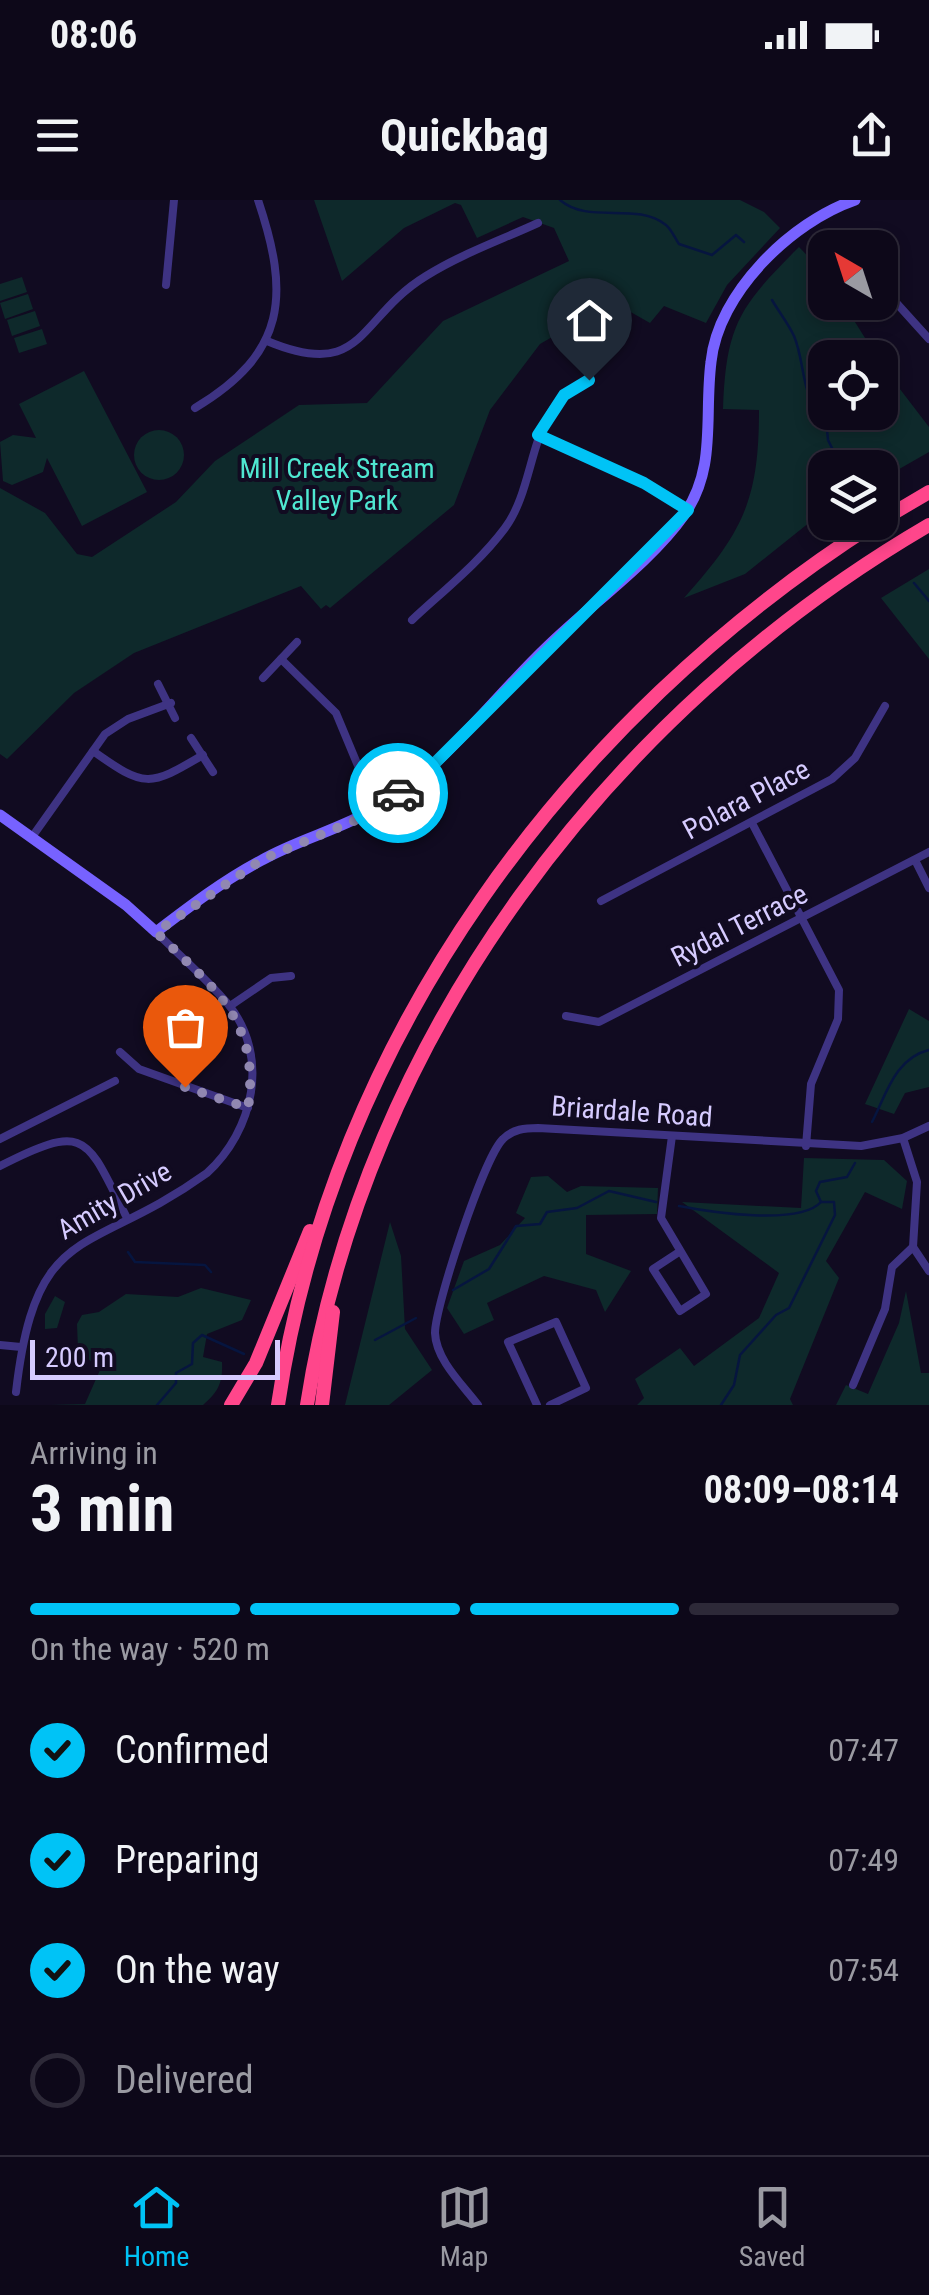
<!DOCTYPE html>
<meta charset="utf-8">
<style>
:root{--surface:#0d0819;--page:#161122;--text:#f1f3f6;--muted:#9a9aa2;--line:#2d2938;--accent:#00c3f6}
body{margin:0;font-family:"Roboto Condensed",sans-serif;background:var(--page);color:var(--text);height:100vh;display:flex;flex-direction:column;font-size:38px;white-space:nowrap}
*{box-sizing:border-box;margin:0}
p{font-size:32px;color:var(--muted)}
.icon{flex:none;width:55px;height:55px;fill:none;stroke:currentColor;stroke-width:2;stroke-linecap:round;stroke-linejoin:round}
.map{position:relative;height:1205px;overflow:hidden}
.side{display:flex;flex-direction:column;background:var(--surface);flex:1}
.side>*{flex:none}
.needle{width:65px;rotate:321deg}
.fabs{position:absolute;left:808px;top:30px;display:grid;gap:20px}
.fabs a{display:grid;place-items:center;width:90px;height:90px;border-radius:20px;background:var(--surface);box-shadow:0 5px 15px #0003,0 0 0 2px var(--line);font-size:50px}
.scale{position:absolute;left:30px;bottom:25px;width:250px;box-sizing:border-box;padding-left:10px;border:5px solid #d6cbff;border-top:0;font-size:28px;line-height:35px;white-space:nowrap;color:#d6cbff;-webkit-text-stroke:8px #110b21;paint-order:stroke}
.pin{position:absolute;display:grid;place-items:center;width:85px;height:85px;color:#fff;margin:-102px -42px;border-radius:50% 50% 50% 0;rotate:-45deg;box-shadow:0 0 10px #0007}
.pin .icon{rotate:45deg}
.courier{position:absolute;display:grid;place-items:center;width:100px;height:100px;margin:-50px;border:8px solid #00c3f6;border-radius:50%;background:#fff;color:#222;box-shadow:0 2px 12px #0007}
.summary em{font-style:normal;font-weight:700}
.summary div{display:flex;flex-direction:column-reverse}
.summary{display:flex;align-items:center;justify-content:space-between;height:170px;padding:0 30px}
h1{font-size:65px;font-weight:700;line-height:75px}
.bar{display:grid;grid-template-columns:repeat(4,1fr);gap:15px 10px;align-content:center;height:120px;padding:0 30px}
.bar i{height:12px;border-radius:8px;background:var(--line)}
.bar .selected{background:var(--accent)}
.bar p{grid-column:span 4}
ol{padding:0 30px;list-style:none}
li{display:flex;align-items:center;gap:30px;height:110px}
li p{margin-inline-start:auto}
li .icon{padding:10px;border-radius:50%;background:var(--accent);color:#111;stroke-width:4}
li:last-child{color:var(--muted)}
li i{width:55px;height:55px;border:5px solid var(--line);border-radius:50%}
.status{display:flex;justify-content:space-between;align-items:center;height:70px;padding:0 50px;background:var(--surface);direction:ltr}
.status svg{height:28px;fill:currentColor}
header{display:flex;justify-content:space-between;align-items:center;height:130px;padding:0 30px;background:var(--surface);font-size:45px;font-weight:700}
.tab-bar{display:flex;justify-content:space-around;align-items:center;height:140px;border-top:2px solid var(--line);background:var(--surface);font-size:28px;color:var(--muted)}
.tab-bar a{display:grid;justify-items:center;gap:5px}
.tab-bar .selected{color:var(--accent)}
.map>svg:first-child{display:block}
.green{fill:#0e292b}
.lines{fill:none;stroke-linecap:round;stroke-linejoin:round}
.stream{stroke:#06153f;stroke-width:2.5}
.street{stroke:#3e3383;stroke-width:8}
.secondary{stroke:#7762ff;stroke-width:11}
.highway{stroke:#ff468b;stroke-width:14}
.done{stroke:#9188b1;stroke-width:10;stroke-dasharray:0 18}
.route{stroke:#00c3f6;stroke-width:12}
.labels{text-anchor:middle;stroke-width:8;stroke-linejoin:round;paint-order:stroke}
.park-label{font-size:28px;fill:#4fe7d1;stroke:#110b21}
.street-label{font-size:28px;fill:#d6cbff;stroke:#110b21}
</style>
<div class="status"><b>08:06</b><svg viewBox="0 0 49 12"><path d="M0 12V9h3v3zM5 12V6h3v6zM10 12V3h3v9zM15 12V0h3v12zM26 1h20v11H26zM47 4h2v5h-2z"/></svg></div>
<header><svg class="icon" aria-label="menu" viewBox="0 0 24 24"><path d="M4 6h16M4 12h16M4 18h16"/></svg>Quickbag<svg class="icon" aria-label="share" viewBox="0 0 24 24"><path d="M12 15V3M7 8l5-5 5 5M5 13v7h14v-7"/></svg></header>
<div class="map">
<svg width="929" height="1205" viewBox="0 0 929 1205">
<rect width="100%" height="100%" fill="#110b21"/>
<g class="green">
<path d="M 314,0 L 740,0 L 764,12 L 780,28 L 727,85 L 706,123 L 664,106 L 650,123 L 613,102 L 540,144 L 490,210 L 454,305 L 330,408 L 326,405 L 321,409 L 301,386 L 134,453 L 74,493 L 7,559 L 0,554 L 0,288 L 45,313 L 77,354 L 92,357 L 176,302 L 215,261 L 299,205 L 367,203 L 443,121 L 569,61 L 554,28 L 523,17 L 477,38 L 461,5 L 455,3 L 404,28 L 342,81 Z"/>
<path d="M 799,47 L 825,74 L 825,102 L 843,103 L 877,157 L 825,158 L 825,212 L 880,212 L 880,163 L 929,227 L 929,252 L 880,280 L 880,268 L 825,268 L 825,310 L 745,374 L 684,398 C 743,332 759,300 759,210 L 723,209 C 726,124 740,106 799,47 Z"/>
<path d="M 22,77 L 27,92 L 0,101 L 0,84 Z"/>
<path d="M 28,94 L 33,109 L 5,119 L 0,103 Z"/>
<path d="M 35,111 L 40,126 L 12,136 L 7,120 Z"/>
<path d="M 42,129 L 47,144 L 19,153 L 14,138 Z"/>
<path d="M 84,171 L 147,292 L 82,326 L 47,258 L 43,272 L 12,285 L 3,281 L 0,242 L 13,235 L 36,238 L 19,204 Z"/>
<circle cx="159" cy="255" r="25"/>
<path d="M 929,369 L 929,459 L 881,398 Z"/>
<path d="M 909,809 L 929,821 L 929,887 L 905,893 L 894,914 L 865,904 Z"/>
<path d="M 804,958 L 884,960 L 907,981 L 902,1009 L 865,992 L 826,1061 L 839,1078 L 790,1199 L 793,1205 L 637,1205 L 644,1198 L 635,1179 L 680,1148 L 694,1166 L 759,1118 L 779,1073 L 682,1002 L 801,1008 Z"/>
<path d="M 548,976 L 567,992 L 581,986 L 658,988 L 657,1014 L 586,1015 L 586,1054 L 631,1071 L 605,1112 L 596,1090 L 544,1076 L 487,1103 L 494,1120 L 464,1134 L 447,1108 L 464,1061 L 500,1045 L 525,1018 L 516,1013 L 531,977 Z"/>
<path d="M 390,1022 L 401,1056 L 405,1129 L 432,1170 L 389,1205 L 345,1205 Z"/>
<path d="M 201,1088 L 251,1100 L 242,1120 L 207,1134 L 203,1157 L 222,1162 C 223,1183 218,1192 203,1205 L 50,1205 L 85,1204 L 100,1170 L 78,1149 L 77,1124 L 82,1115 L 99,1112 L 126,1094 L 178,1097 Z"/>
<path d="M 906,1091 L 921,1173 L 929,1173 L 929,1205 L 836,1205 L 846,1185 L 868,1194 L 899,1123 Z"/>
<path d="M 55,1096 L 65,1102 L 57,1128 L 45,1129 L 45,1114 Z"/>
</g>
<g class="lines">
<g class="stream">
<path d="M 560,0 C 589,25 636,1 666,25 C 671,29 675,38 679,44 L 712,55 L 736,35 L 744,42"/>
<path d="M 772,100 C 779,112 788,123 794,136 C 806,164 800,200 826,219 L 828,240 L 842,268"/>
<path d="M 914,383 L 929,401"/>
<path d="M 872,922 C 886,895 895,858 929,850"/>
<path d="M 679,1006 C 710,1012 799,1026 821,1002"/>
<path d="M 128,1052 L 135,1062 L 205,1065 L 211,1072"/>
<path d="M 453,1090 L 489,1069 L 516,1026 L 540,1024 L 547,1012 L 577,1008 L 609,991 L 656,1002"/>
<path d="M 375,1140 L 416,1118"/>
<path d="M 157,1205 L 176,1183 L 176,1173 L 192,1164 L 193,1143 L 202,1135 L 244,1154"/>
<path d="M 721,1205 L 734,1185 L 740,1155 L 776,1115 L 789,1108 L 835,1015 L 834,1002 L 821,1002 L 816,991 L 820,982 L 847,977 L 855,963"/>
</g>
<g class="street">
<path d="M 166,85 L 174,0"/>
<path d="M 891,97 L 929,139"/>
<path d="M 267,141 C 365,182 357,118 426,76 C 461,54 501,40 538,23"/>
<path d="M 195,208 C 287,153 290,95 258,0"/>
<path d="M 538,235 L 644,283 L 688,310"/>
<path d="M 412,420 C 443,391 479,363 505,328 C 539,282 526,205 589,180"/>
<path d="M 281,459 L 336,513 L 361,573 L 381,605"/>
<path d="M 263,478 L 297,442"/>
<path d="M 158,484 L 175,518"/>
<path d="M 191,538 L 213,572"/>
<path d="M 93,551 C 145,588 149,587 203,555"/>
<path d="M 752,623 L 839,790 L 838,819 L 811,884 L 806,946"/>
<path d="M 32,637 L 105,534 L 128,519 L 171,503"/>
<path d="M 915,660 L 929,688"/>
<path d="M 601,701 L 832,579 L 855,558 L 885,506"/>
<path d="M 230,806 L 271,778 L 291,776"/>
<path d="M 566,816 L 599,822 L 929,652"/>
<path d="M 120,852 L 139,869 L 248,908"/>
<path d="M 672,936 L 661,1018 L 706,1094 L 680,1111 L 653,1069 L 679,1052"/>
<path d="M 0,939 L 115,881"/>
<path d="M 0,966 C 88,921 86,937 127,1018"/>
<path d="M 913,1047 L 929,1071"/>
<path d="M 0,1145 L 21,1147"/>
<path d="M 853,1185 L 885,1109 L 892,1067 L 913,1047 L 917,982 L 903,938"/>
<path d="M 16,1192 C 36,1018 89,1058 207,973 C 253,931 271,857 228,804 C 206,778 179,755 156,732"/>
<path d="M 478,1205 C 463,1185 436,1160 435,1133 C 435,1106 484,957 503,939 C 513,929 525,928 538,928 L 861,946 L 903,938 L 929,926"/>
<path d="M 537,1205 L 508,1142 L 556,1122 L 586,1188 L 550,1205"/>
</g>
<path class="secondary" d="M 0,615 L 126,705 L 156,732 C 190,706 224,680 262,660 C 299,639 342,629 378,607 C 445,566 492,499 548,446 C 590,405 651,362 684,315 C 717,268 704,217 711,162 C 718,93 791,22 855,0"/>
<g class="highway">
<path d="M 880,321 L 929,292"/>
<path d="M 231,1205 L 256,1163 L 310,1031"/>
<path d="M 278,1205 C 332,837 567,519 877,322"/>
<path d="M 307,1205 C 364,836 610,511 929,325"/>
<path d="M 322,1205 L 333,1112"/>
</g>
</g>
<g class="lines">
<path class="done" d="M 185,887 L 248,908 C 261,820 212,787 156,732 L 263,659 L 356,620 L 398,593"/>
<path class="route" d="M 398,593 L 424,574 L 688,310 L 644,283 L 538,235 L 564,195 L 589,180"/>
</g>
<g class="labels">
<g class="park-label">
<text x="337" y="278">Mill Creek Stream<tspan x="337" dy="32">Valley Park</tspan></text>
</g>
<g class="street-label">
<text transform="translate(746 599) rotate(-28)" y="10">Polara Place</text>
<text transform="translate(739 725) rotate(-27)" y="10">Rydal Terrace</text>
<text transform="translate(632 911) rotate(4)" y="10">Briardale Road</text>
<text transform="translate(114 1000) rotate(-30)" y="10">Amity Drive</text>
</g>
</g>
</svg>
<div class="fabs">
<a><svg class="needle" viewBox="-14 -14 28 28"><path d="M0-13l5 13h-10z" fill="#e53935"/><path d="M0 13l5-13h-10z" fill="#9a9aa2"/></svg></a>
<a><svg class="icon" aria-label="locate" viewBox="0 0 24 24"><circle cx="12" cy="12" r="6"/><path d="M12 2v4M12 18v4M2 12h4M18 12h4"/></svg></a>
<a><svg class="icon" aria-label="layers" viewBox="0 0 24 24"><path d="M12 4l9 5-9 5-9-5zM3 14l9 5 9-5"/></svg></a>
</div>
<div class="scale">200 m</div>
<div class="pin" style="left:185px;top:887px;background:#ea580c"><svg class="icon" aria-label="bag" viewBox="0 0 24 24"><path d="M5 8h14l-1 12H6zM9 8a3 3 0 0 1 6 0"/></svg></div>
<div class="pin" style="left:589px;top:180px;background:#1f2937"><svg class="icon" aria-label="home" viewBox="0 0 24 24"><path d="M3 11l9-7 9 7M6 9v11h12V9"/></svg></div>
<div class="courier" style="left:398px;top:593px"><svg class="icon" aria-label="car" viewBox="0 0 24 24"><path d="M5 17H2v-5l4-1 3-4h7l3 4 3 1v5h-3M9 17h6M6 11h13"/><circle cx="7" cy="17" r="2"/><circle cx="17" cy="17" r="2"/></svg></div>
</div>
<section class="side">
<div class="summary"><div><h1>3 min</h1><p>Arriving in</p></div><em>08:09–08:14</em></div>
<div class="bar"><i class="selected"></i><i class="selected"></i><i class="selected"></i><i></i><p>On the way · 520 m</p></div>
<ol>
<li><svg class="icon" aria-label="check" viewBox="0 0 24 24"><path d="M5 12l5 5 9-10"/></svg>Confirmed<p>07:47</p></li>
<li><svg class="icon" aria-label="check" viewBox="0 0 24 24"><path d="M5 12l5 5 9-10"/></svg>Preparing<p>07:49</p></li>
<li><svg class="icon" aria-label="check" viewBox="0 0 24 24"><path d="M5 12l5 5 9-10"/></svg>On the way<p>07:54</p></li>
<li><i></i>Delivered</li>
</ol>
</section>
<nav class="tab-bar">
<a class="selected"><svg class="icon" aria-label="home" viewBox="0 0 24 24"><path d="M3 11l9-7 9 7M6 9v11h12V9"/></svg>Home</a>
<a><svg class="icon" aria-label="map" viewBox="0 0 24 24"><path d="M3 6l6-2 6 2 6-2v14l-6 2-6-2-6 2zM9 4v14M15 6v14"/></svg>Map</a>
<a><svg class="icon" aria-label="saved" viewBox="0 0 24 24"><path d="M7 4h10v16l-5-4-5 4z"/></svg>Saved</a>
</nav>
